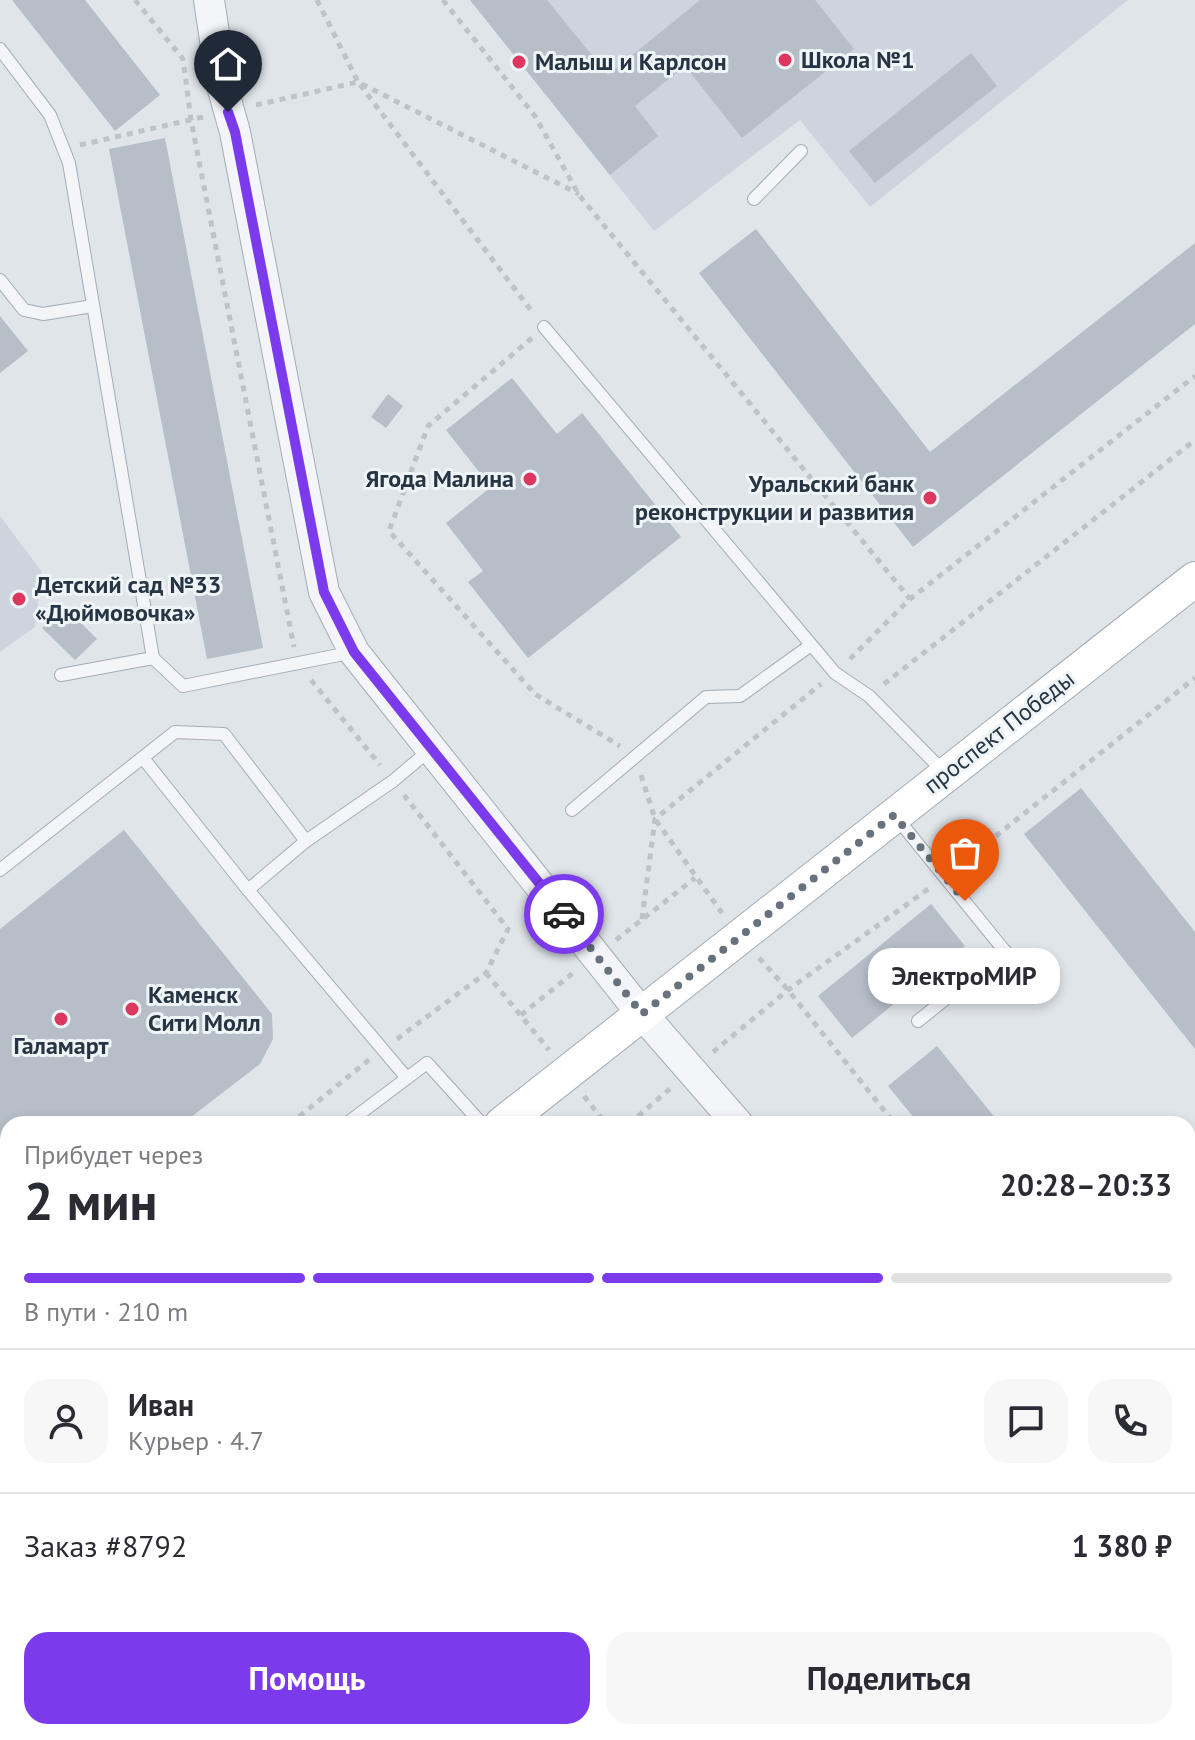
<!DOCTYPE html>
<html lang="ru">
<meta charset="utf-8">
<style>
:root{--surface:#fff;--page:#f7f7f7;--text:#2b2b33;--muted:#7c7c81;--line:#e1e1e2;--accent:#7c3aed}
body{margin:0;font-family:"PT Sans",sans-serif;background:var(--page);color:var(--text);height:100vh;display:flex;flex-direction:column;font-size:30px;white-space:nowrap}
*{box-sizing:border-box;margin:0}
p{font-size:26px;color:var(--muted)}
.icon{flex:none;width:44px;height:44px;fill:none;stroke:currentColor;stroke-width:2;stroke-linecap:round;stroke-linejoin:round}
.map{position:relative;flex:1;overflow:hidden}
.panel{position:absolute;left:0px;top:1116px;width:1196px;height:624px;display:flex;flex-direction:column;background:var(--surface);border-radius:24px 24px 0 0;box-shadow:0 4px 12px #0003}
.panel>*{flex:none}
.pin{position:absolute;display:grid;place-items:center;width:68px;height:68px;color:#fff;margin:-82px -34px;border-radius:50% 50% 50% 0;rotate:-45deg;box-shadow:0 0 8px #0007}
.pin .icon{rotate:45deg}
.courier{position:absolute;display:grid;place-items:center;width:80px;height:80px;margin:-40px;border:6px solid #7c3aed;border-radius:50%;background:#fff;color:#222;box-shadow:0 2px 10px #0007}
.bubble{position:absolute;height:56px;border-radius:24px;background:var(--surface);box-shadow:0 4px 12px #0003;font-size:26px;font-weight:700;line-height:56px;text-align:center}
.headline em{font-style:normal;font-weight:700}
.headline div{display:flex;flex-direction:column-reverse}
.headline{display:flex;align-items:center;justify-content:space-between;height:136px;padding:0 24px}
h1{font-size:52px;font-weight:700;line-height:60px}
.bar{display:grid;grid-template-columns:repeat(4,1fr);gap:12px 8px;align-content:center;height:96px;padding:0 24px}
.bar i{height:10px;border-radius:6px;background:var(--line)}
.bar .on{background:var(--accent)}
.bar p{grid-column:span 4}
.line{display:flex;align-items:center;gap:20px;padding:0 24px;border-top:2px solid var(--line)}
.line div{flex:1}
.round{display:grid;place-items:center;flex:none;width:84px;height:84px;border-radius:24px;background:var(--page)}
.cta{display:flex;gap:16px;margin-top:auto;padding:16px 24px}
.cta a{flex:1;height:92px;border-radius:24px;background:var(--accent);color:#fff;font-size:32px;font-weight:700;line-height:92px;text-align:center}
.cta a+a{background:var(--page);color:var(--text)}
.map>svg:first-child{display:block}
.built{fill:#cdd4dd}
.building{fill:#b6bec8}
.lines{fill:none;stroke-linecap:round;stroke-linejoin:round}
.service-casing{stroke:#a4acb5;stroke-width:14}
.tertiary-casing{stroke:#a4acb5;stroke-width:32}
.secondary-casing{stroke:#a4acb5;stroke-width:36}
.path{stroke:#bec3c9;stroke-width:5;stroke-dasharray:6 6;stroke-linecap:butt}
.service{stroke:#f3f5f8;stroke-width:12}
.tertiary{stroke:#f3f5f8;stroke-width:30}
.secondary{stroke:#fff;stroke-width:34}
.done{stroke:#67727d;stroke-width:8;stroke-dasharray:0 14.4}
.route{stroke:#7c3aed;stroke-width:10}
.poi-dot{fill:#dd3760;stroke:#eff4f7;stroke-width:3}
.labels{text-anchor:middle;stroke-width:6;stroke-linejoin:round;paint-order:stroke}
.poi-label{font-size:24px;font-weight:bold;fill:#263443;stroke:#eff4f7;text-anchor:start}
.street-label{font-size:24px;fill:#263443;stroke:#eff4f7}
</style>
<div class="map">
<svg width="1195" height="1740" viewBox="0 0 1195 1740">
<rect width="100%" height="100%" fill="#e0e5ea"/>
<g class="built">
<path d="M 470,0 L 1128,0 L 870,207 L 800,120 L 654,231 Z"/>
<path d="M 0,516 L 42,572 L 35,627 L 0,652 Z"/>
<path d="M 199,1732 L 319,1732 L 325,1740 L 189,1740 Z"/>
</g>
<g class="building">
<path d="M 12,0 L 85,0 L 160,95 L 115,131 Z"/>
<path d="M 470,0 L 547,0 L 608,75 L 700,0 L 815,0 L 854,49 L 742,138 L 685,66 L 635,106 L 658,136 L 610,175 Z"/>
<path d="M 971,53 L 997,86 L 875,183 L 849,151 Z"/>
<path d="M 165,138 L 263,648 L 207,659 L 109,149 Z"/>
<path d="M 756,229 L 930,452 L 1195,243 L 1195,324 L 913,547 L 699,273 Z"/>
<path d="M 0,316 L 28,351 L 0,373 Z"/>
<path d="M 512,378 L 557,434 L 582,413 L 681,537 L 528,658 L 468,582 L 483,571 L 446,523 L 491,487 L 446,430 Z"/>
<path d="M 388,394 L 403,406 L 386,428 L 371,417 Z"/>
<path d="M 64,606 L 97,639 L 75,660 L 42,628 Z"/>
<path d="M 1081,788 L 1195,932 L 1195,1049 L 1024,834 Z"/>
<path d="M 124,830 L 272,1014 L 273,1039 L 260,1064 L 182,1124 L 8,1124 L 8,1250 L 0,1256 L 0,929 Z"/>
<path d="M 931,904 L 965,946 L 852,1038 L 818,996 Z"/>
<path d="M 937,1046 L 1000,1124 L 919,1124 L 888,1086 Z"/>
<path d="M 1188,1360 L 1195,1369 L 1195,1408 L 1188,1414 Z"/>
<path d="M 8,1631 L 8,1732 L 31,1732 L 21,1740 L 0,1740 L 0,1637 Z"/>
<path d="M 694,1732 L 786,1732 L 776,1740 L 685,1740 Z"/>
</g>
<g class="lines">
<g class="service-casing">
<g id="service">
<path d="M 0,49 L 50,115 L 69,163 L 153,658 L 183,686 L 354,652"/>
<path d="M 754,199 L 801,151"/>
<path d="M 0,280 L 24,310 L 43,314 L 93,306"/>
<path d="M 544,327 L 835,673 L 869,696 L 945,773"/>
<path d="M 61,675 L 153,658"/>
<path d="M 143,758 L 248,890 L 406,1077"/>
<path d="M 572,810 L 706,697 L 740,696 L 811,645"/>
<path d="M 896,817 L 1038,992"/>
<path d="M 306,841 L 393,781 L 432,748"/>
<path d="M 0,870 L 175,732 L 224,734 L 306,841 L 248,890"/>
<path d="M 918,1021 L 1005,951"/>
<path d="M 346,1124 L 427,1063 L 482,1124"/>
<path d="M 0,1368 L 8,1376"/>
<path d="M 52,1740 L 62,1732"/>
</g>
</g>
<g class="tertiary-casing">
<g id="tertiary">
<path d="M 209,0 L 222,86 L 235,132 L 324,592 L 354,652 L 642,1014 L 738,1124"/>
<path d="M 1188,1490 L 1195,1485"/>
<path d="M 1188,1605 L 1195,1611"/>
<path d="M 1188,1646 L 1195,1649"/>
<path d="M 868,1740 L 878,1732"/>
</g>
</g>
<g class="secondary-casing">
<g id="secondary">
<path d="M 502,1124 L 1195,579"/>
<path d="M 0,1521 L 8,1514"/>
</g>
</g>
<g class="path">
<path d="M 135,0 L 183,59 L 191,120 L 294,647"/>
<path d="M 317,0 L 358,82 L 579,194"/>
<path d="M 443,0 L 535,116 L 579,195 L 910,599"/>
<path d="M 256,105 L 358,82 L 533,313"/>
<path d="M 80,145 L 203,117"/>
<path d="M 532,338 L 428,426 L 389,531 L 535,694 L 620,746"/>
<path d="M 850,659 L 910,599 L 1195,376"/>
<path d="M 311,680 L 380,765"/>
<path d="M 884,684 L 1195,440"/>
<path d="M 641,775 L 655,819 L 722,913"/>
<path d="M 958,866 L 1195,678"/>
<path d="M 642,919 L 655,819 L 821,684"/>
<path d="M 616,940 L 695,878"/>
<path d="M 759,958 L 788,990 L 895,1124"/>
<path d="M 486,973 L 549,1050"/>
<path d="M 521,1015 L 573,973"/>
<path d="M 397,1039 L 486,973 L 508,929 L 404,795"/>
<path d="M 713,1052 L 788,990 L 931,887"/>
<path d="M 584,1096 L 606,1124"/>
<path d="M 290,1124 L 370,1059"/>
<path d="M 629,1124 L 672,1087"/>
<path d="M 1188,1440 L 1195,1435"/>
<path d="M 0,1597 L 8,1606"/>
<path d="M 0,1615 L 8,1609"/>
<path d="M 1188,1725 L 1195,1730"/>
<path d="M 439,1732 L 445,1740"/>
<path d="M 547,1732 L 553,1740"/>
<path d="M 579,1732 L 579,1740"/>
<path d="M 622,1740 L 632,1732"/>
<path d="M 812,1740 L 822,1732"/>
<path d="M 909,1740 L 919,1732"/>
</g>
<use href="#service" class="service"/>
<use href="#tertiary" class="tertiary"/>
<use href="#secondary" class="secondary"/>
</g>
<g class="lines">
<path class="done" d="M 564,914 L 642,1014 L 894,815 L 965,901"/>
<path class="route" d="M 228,112 L 235,132 L 324,592 L 354,652 L 564,914"/>
</g>
<g class="poi-dot">
<circle cx="785" cy="60" r="8"/>
<circle cx="519" cy="62" r="8"/>
<circle cx="530" cy="479" r="8"/>
<circle cx="930" cy="498" r="8"/>
<circle cx="19" cy="599" r="8"/>
<circle cx="132" cy="1009" r="8"/>
<circle cx="61" cy="1019" r="8"/>
</g>
<g class="labels">
<g class="poi-label">
<text x="801" y="68">Школа №1</text>
<text x="535" y="70">Малыш и Карлсон</text>
<text x="514" y="487" text-anchor="end">Ягода Малина</text>
<text x="914" y="492" text-anchor="end">Уральский банк<tspan x="914" dy="28">реконструкции и развития</tspan></text>
<text x="35" y="593">Детский сад №33<tspan x="35" dy="28">«Дюймовочка»</tspan></text>
<text x="148" y="1003">Каменск<tspan x="148" dy="28">Сити Молл</tspan></text>
<text x="61" y="1054" text-anchor="middle">Галамарт</text>
</g>
<g class="street-label">
<text transform="translate(999 732) rotate(-38)" y="8">проспект Победы</text>
</g>
</g>
</svg>
<div class="pin" style="left:965px;top:901px;background:#ea580c"><svg class="icon" aria-label="bag" viewBox="0 0 24 24"><path d="M5 8h14l-1 12H6zM9 8a3 3 0 0 1 6 0"/></svg></div>
<div class="pin" style="left:228px;top:112px;background:#1f2937"><svg class="icon" aria-label="home" viewBox="0 0 24 24"><path d="M3 11l9-7 9 7M6 9v11h12V9"/></svg></div>
<div class="courier" style="left:564px;top:914px"><svg class="icon" aria-label="car" viewBox="0 0 24 24"><path d="M5 17H2v-5l4-1 3-4h7l3 4 3 1v5h-3M9 17h6M6 11h13"/><circle cx="7" cy="17" r="2"/><circle cx="17" cy="17" r="2"/></svg></div>
<div class="bubble" style="left:868px;top:948px;width:192px">ЭлектроМИР</div>
<section class="panel">
<div class="headline"><div><h1>2 мин</h1><p>Прибудет через</p></div><em>20:28–20:33</em></div>
<div class="bar"><i class="on"></i><i class="on"></i><i class="on"></i><i></i><p>В пути · 210 m</p></div>
<div class="line" style="height:144px"><a class="round"><svg class="icon" aria-label="person" viewBox="0 0 24 24"><circle cx="12" cy="8" r="4"/><path d="M4 21q1-7 8-7t8 7"/></svg></a><div><b>Иван</b><p>Курьер · 4.7</p></div><a class="round"><svg class="icon" aria-label="chat" viewBox="0 0 24 24"><path d="M4 5h16v11H9l-5 4z"/></svg></a><a class="round"><svg class="icon" aria-label="phone" viewBox="0 0 24 24"><path d="M5 4h4l2 5-3 2q2 4 5 5l2-3 5 2v4C11 20 4 13 5 4z"/></svg></a></div>
<div class="line" style="height:104px"><div>Заказ #8792</div><b>1 380 ₽</b></div>
<div class="cta"><a>Помощь</a><a>Поделиться</a></div>
</section>
</div>
